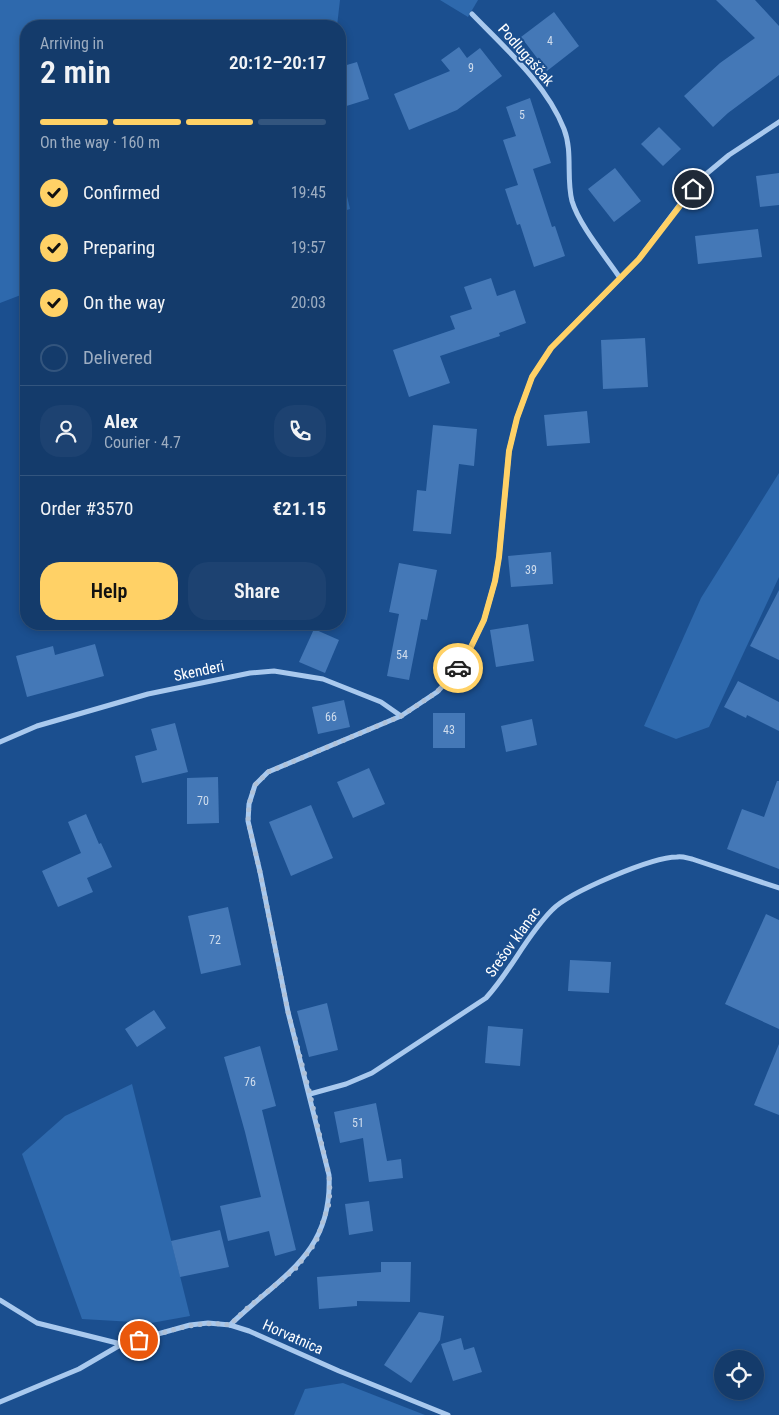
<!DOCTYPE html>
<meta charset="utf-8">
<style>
:root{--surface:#143b6b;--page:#1d4271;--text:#f1f3f6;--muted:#9dadc1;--line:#33557e;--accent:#ffd166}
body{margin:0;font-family:"Roboto Condensed",sans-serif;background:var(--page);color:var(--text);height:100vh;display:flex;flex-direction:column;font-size:19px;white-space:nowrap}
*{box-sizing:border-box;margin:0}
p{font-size:16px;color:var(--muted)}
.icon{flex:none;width:28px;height:28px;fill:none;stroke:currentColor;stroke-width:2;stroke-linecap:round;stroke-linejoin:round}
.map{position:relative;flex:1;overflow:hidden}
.panel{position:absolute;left:20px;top:20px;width:326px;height:610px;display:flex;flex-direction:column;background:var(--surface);border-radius:20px;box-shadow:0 2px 8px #0003,0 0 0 1px var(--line)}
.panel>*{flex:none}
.buttons{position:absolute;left:714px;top:1350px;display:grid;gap:10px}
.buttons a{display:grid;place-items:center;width:50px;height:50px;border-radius:50%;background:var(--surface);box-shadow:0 2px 8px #0003,0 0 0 1px var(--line);font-size:25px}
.pin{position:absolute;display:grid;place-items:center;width:42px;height:42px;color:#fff;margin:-21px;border:2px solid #fff;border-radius:50%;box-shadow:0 1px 5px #0007}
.courier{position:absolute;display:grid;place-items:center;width:50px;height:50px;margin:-25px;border:4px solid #ffd166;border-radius:50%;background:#fff;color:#222;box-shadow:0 1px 6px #0007}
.headline em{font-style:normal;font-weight:600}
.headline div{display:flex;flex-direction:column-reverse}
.headline{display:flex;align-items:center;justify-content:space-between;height:85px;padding:0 20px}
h1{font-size:32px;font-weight:600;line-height:38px}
.bar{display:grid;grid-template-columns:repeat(4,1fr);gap:8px 5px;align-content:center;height:60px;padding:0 20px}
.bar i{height:6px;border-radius:4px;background:var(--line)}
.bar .on{background:var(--accent)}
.bar p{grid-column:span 4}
.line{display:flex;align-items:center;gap:12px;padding:0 20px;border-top:1px solid var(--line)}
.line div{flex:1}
.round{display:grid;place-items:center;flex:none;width:52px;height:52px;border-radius:20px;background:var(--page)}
ol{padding:0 20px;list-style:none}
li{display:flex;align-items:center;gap:15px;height:55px}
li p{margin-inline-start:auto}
li .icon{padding:5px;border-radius:50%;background:var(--accent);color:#111;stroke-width:4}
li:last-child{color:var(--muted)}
li i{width:28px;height:28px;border:2px solid var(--line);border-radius:50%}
.cta{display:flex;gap:10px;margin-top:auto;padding:10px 20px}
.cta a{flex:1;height:58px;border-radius:20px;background:var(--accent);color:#111;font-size:20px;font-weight:600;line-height:58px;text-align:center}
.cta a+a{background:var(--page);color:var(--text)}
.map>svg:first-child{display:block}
.green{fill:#2e69ad}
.building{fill:#4478b7}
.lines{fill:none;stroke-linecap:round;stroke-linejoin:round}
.street{stroke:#a9c9ee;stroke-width:5}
.done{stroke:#afc1d8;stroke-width:5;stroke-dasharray:0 9}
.route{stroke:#ffd166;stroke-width:6}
.labels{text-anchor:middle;stroke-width:4;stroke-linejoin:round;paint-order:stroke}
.number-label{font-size:12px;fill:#d0dded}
.street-label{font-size:15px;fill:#fff;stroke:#1b4f8f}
</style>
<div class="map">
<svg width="779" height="1415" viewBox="0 0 779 1415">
<rect width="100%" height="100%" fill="#1b4f8f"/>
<g class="green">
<path d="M 0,0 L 340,0 L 337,26 L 26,26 L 26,293 L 0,303 Z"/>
<path d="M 440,0 L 478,0 L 468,17 Z"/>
<path d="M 340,166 L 350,209 L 340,212 Z"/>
<path d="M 779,473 L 779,577 L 709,727 L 676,739 L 644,726 L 701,598 Z"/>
<path d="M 132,1084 L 190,1316 L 151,1323 L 82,1319 L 22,1154 L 65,1116 Z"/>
<path d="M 343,1383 L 425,1415 L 294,1415 L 305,1389 Z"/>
</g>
<g class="building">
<path d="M 716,0 L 755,0 L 779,26 L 779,75 L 728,113 L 713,127 L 684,96 L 720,63 L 755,38 Z"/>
<path d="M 554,12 L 579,46 L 547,71 L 521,37 Z"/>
<path d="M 459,47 L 467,58 L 480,48 L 502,76 L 457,110 L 409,130 L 394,94 L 450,71 L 441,60 Z"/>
<path d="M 357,62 L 369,99 L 340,108 L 340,67 Z"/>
<path d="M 530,98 L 551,163 L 533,169 L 552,227 L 555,226 L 565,256 L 534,267 L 520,224 L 517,225 L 505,189 L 518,185 L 503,140 L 516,136 L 506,107 Z"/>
<path d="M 659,127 L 681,149 L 663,166 L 641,144 Z"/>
<path d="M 615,168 L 641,201 L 614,222 L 588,189 Z"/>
<path d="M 779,173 L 779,205 L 760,207 L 756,176 Z"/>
<path d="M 758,229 L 762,257 L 698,264 L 695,236 Z"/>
<path d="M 491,278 L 497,296 L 515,290 L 526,323 L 499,333 L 500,336 L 440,356 L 450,383 L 409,397 L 393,350 L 455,329 L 450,316 L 472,309 L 464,287 Z"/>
<path d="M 645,338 L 648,387 L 603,389 L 601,340 Z"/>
<path d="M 587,411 L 590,443 L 547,446 L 544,415 Z"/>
<path d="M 433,425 L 477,429 L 474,466 L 459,464 L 451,534 L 413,531 L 417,490 L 426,491 Z"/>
<path d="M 551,552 L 553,584 L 511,587 L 508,556 Z"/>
<path d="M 399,563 L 437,570 L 427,620 L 421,619 L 409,680 L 387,676 L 399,614 L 389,612 Z"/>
<path d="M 779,590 L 779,660 L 750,646 Z"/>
<path d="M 528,624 L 534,661 L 496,667 L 490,630 Z"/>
<path d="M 314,629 L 339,640 L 325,673 L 299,662 Z"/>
<path d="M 95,644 L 104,676 L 27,697 L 16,656 L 53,646 L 55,655 Z"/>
<path d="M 738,681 L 779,702 L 779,731 L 747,715 L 746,718 L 724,707 Z"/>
<path d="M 344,700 L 350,727 L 318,734 L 312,707 Z"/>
<rect x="433" y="713" width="32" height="35"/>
<path d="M 532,719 L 537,745 L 506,752 L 501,726 Z"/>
<path d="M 175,723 L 188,772 L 142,783 L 135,756 L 157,750 L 151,729 Z"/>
<path d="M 369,768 L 385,804 L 353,818 L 337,782 Z"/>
<path d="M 218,777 L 219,823 L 187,824 L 187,778 Z"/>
<path d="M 777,781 L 779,781 L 779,869 L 727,849 L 742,809 L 764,817 Z"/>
<path d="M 311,805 L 333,858 L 291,876 L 269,822 Z"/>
<path d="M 86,814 L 99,844 L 101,843 L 112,867 L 87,878 L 93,892 L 58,907 L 42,871 L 81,853 L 68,822 Z"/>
<path d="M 228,907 L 241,965 L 201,974 L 188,916 Z"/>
<path d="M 766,914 L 779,920 L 779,1029 L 725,1004 Z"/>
<path d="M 570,960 L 611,962 L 609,993 L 568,991 Z"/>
<path d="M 327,1003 L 338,1050 L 309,1057 L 297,1011 Z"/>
<path d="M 154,1010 L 166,1028 L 137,1047 L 125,1029 Z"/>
<path d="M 488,1026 L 523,1029 L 520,1066 L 485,1063 Z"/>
<path d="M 779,1044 L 779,1115 L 754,1105 Z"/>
<path d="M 260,1046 L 276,1106 L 262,1110 L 296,1250 L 275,1256 L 269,1231 L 228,1241 L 220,1206 L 261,1197 L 245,1132 L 224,1057 Z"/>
<path d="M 376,1103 L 387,1161 L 401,1159 L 403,1178 L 369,1182 L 363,1138 L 340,1143 L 334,1112 Z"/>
<path d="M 369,1201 L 373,1231 L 349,1235 L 345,1204 Z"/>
<path d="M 220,1230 L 229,1267 L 180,1277 L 171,1241 Z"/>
<path d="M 381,1262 L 411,1262 L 410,1302 L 357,1301 L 357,1306 L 319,1309 L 317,1277 L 381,1272 Z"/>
<path d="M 419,1312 L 444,1316 L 440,1340 L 411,1383 L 384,1365 Z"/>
<path d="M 461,1338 L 464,1350 L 474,1347 L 482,1372 L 453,1381 L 441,1344 Z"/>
</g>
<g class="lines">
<g class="street">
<path d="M 472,14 C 505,48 547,85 564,129 C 573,152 566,178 572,201 C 579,225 606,257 620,278"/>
<path d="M 0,742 L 37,726 L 148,694 L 250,673 L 274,671 L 323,679 L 381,702 L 401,716"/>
<path d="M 310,1094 L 346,1084 L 372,1073 L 486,998 C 511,971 526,936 552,910 C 569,892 652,857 677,857 C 682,856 687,858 692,859 L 779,888"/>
<path d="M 0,1300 L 37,1323 L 121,1344"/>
<path d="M 230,1325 C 279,1277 333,1255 329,1175 L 288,1012 L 260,872 L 248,821 L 249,804 L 255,785 L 268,772 L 401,716 L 437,692 L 456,672 L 469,651 L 484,620 L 495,581 L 499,557 L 509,451 L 517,418 L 532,377 L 551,348 L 639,259 L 681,203 L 705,175 L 729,155 L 779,122"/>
<path d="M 0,1402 L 79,1369 L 122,1344 L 190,1325 L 208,1323 L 230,1325 L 249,1331 L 339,1371 L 448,1415"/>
</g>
</g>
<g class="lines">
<path class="done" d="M 139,1340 C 169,1331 198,1320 230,1325 L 245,1310 L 296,1268 L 316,1242 L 329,1204 L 330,1191 L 329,1175 L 310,1094 L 288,1012 L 260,872 L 248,821 L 249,804 L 255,785 L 268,772 L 401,716 L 437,692 L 458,668"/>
<path class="route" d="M 458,668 L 469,651 L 484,620 L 495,581 L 499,557 L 509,451 L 517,418 L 532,377 L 551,348 L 639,259 L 693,189"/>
</g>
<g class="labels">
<g class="number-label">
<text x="550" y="45">4</text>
<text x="471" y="72">9</text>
<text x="522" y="119">5</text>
<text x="531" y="574">39</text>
<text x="402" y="659">54</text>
<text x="331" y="721">66</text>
<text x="449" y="734">43</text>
<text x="203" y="805">70</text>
<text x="215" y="944">72</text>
<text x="250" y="1086">76</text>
<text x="358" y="1127">51</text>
</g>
<g class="street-label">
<text transform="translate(526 55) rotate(49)" y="5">Podlugaščak</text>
<text transform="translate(199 671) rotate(-12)" y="5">Skenderi</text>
<text transform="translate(513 942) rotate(-54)" y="5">Srešov klanac</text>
<text transform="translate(293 1337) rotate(24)" y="5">Horvatnica</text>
</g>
</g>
</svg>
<div class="buttons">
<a><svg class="icon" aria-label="locate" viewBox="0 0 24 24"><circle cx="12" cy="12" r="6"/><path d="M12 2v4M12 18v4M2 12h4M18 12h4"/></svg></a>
</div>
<div class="pin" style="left:139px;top:1340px;background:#ea580c"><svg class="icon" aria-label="bag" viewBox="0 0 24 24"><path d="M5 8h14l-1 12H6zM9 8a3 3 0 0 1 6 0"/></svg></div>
<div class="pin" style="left:693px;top:189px;background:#1f2937"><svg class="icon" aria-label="home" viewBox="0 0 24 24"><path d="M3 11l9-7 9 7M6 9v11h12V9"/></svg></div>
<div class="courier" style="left:458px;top:668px"><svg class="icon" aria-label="car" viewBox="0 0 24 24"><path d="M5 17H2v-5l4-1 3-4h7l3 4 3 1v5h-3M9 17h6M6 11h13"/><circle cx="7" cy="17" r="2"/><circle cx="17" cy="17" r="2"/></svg></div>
<section class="panel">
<div class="headline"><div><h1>2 min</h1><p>Arriving in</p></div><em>20:12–20:17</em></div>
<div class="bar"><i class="on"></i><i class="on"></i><i class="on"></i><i></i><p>On the way · 160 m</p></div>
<ol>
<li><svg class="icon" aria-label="check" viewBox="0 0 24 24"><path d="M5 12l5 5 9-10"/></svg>Confirmed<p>19:45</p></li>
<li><svg class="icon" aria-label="check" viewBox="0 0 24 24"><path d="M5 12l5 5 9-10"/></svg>Preparing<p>19:57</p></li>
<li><svg class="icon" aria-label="check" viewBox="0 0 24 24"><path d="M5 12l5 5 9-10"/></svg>On the way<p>20:03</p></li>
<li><i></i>Delivered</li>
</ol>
<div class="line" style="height:90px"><a class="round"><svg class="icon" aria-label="person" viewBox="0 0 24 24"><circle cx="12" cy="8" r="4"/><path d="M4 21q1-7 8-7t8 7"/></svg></a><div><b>Alex</b><p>Courier · 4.7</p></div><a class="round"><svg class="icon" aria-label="phone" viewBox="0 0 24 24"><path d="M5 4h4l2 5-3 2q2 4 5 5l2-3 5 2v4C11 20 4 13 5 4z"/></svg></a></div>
<div class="line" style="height:65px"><div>Order #3570</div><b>€21.15</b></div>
<div class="cta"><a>Help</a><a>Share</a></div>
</section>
</div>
